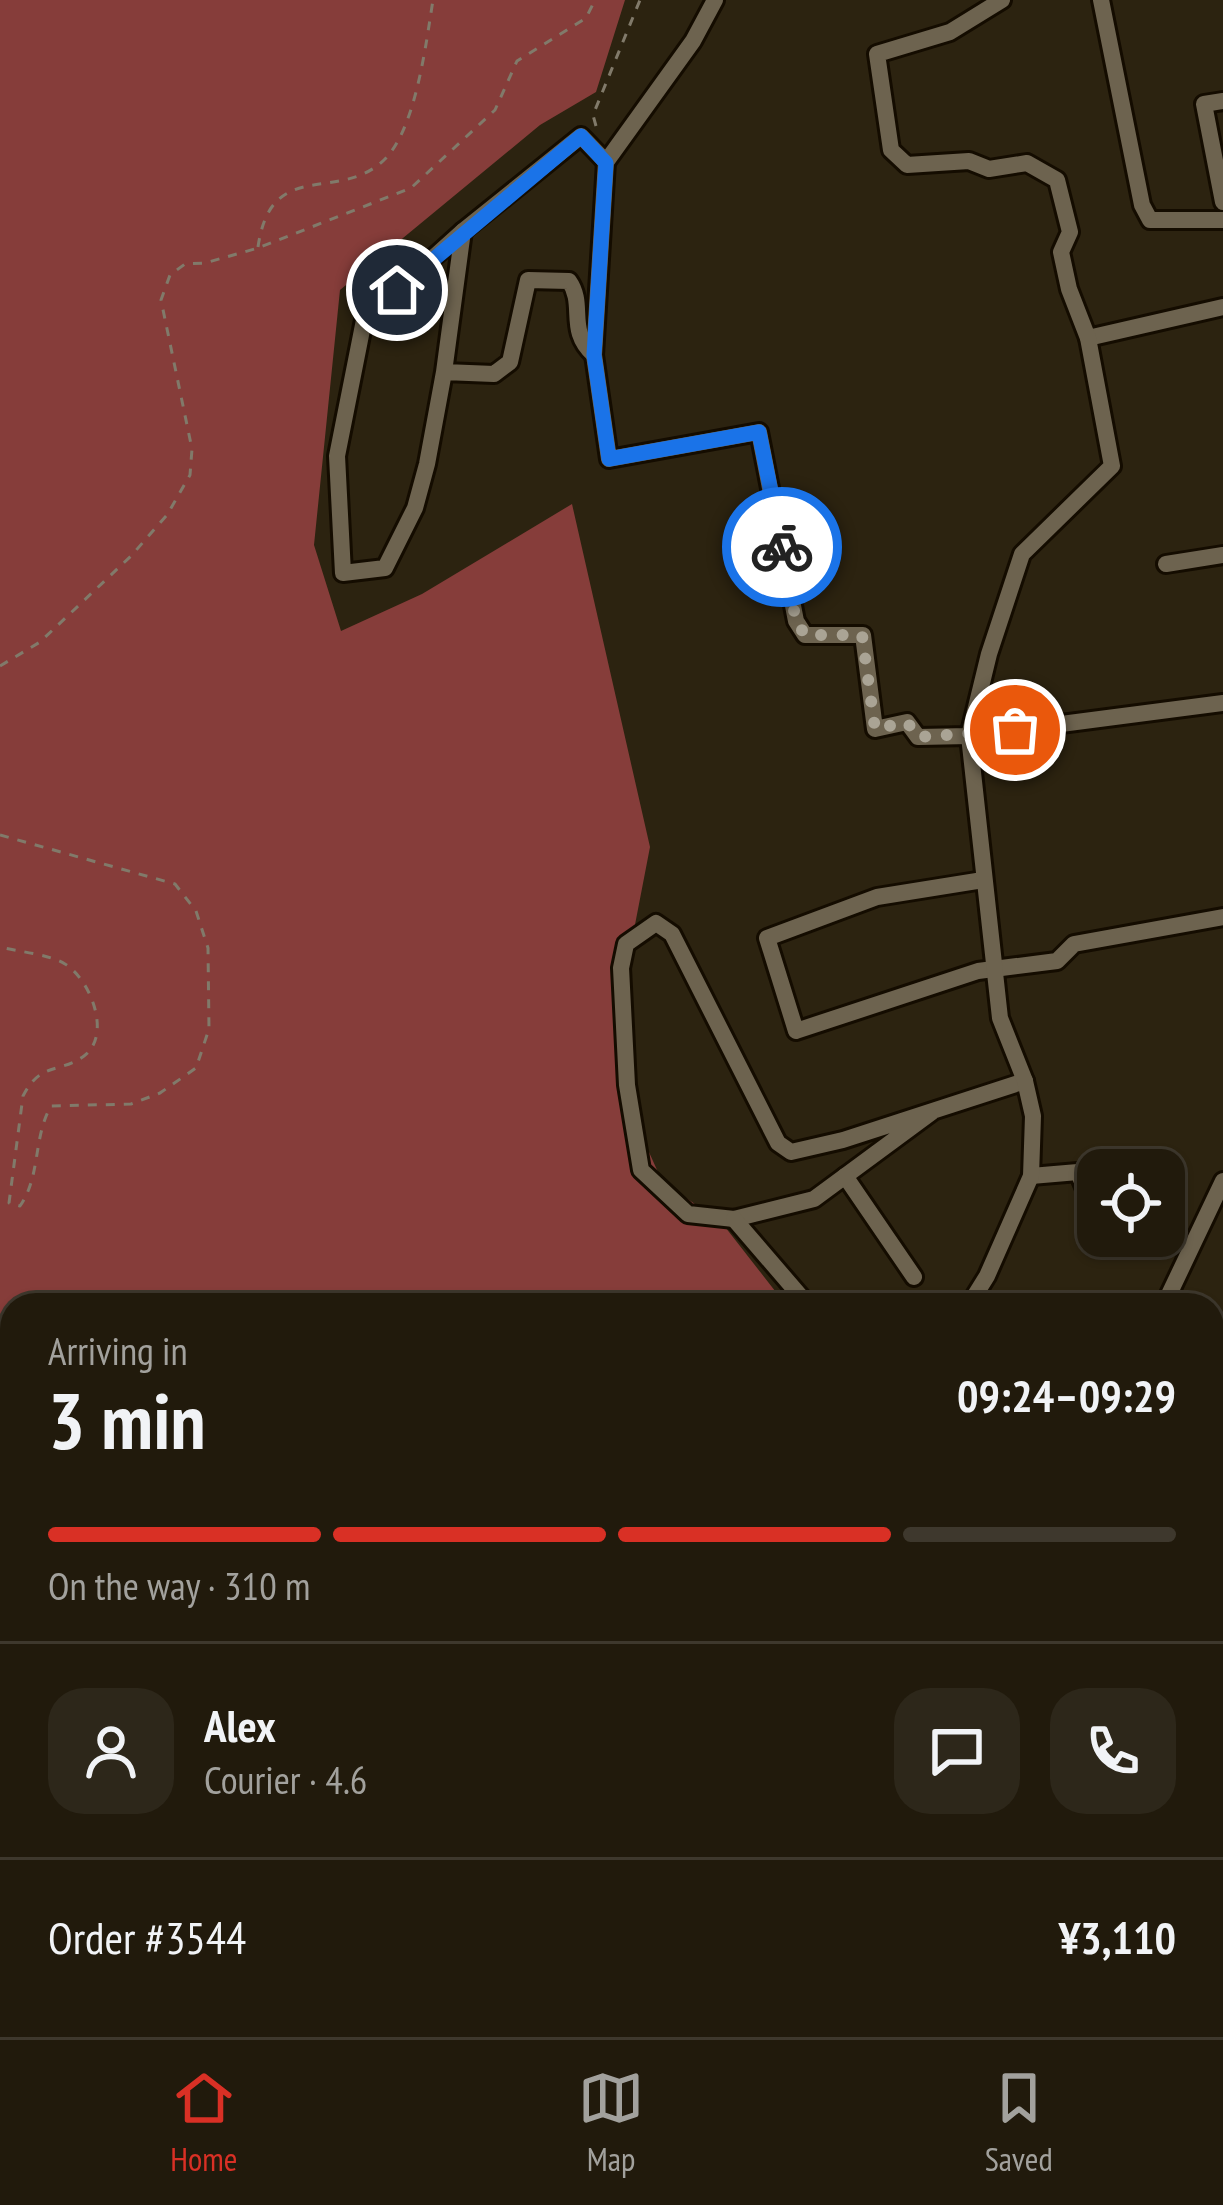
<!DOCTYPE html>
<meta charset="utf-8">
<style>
:root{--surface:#211a0c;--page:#2d271a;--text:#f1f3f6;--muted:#a2a19d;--line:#3e382d;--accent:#d93025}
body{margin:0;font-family:"PT Sans Narrow",sans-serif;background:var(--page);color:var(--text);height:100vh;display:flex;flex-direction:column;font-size:45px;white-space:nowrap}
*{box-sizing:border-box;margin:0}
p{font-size:39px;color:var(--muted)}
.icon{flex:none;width:66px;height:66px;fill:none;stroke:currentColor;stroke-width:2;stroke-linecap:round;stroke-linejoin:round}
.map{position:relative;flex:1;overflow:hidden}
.side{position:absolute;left:0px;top:1293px;width:1224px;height:744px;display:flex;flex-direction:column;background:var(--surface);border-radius:36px 36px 0 0;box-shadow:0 3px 9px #0004,0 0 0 3px var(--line)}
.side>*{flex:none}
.fabs{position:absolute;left:1077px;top:1149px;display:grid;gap:24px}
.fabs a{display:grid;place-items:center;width:108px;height:108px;border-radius:24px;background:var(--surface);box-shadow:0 3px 9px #0004,0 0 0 3px var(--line);font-size:60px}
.pin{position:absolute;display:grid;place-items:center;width:102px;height:102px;color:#fff;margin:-51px;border:6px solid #fff;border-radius:50%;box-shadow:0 3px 12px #0007}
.courier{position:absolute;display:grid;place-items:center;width:120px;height:120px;margin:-60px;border:9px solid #1a73e8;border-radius:50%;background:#fff;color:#222;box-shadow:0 3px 15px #0007}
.head em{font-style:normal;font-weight:600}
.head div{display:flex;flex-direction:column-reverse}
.head{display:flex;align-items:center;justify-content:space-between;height:204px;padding:0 48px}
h1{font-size:78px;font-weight:600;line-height:90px}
.bar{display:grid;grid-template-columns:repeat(4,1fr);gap:18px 12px;align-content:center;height:144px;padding:0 48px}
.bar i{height:15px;border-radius:9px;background:var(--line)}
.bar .active{background:var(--accent)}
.bar p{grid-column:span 4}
.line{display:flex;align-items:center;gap:30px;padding:0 48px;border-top:3px solid var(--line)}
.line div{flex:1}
.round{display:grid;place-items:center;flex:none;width:126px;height:126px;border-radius:36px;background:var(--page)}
.dock{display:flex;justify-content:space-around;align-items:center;height:168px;border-top:3px solid var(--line);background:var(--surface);font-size:33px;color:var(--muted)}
.dock a{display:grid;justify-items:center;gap:6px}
.dock .active{color:var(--accent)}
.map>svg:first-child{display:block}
.green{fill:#5a201f}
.forest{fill:#863d3a}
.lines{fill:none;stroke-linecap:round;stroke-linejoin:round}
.stream{stroke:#001400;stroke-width:6}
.river{stroke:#001400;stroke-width:33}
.minor-casing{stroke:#140c00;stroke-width:22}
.path{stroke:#817a6a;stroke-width:3;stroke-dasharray:9 9;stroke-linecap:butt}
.minor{stroke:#6d634f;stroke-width:16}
.rail{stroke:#a6a091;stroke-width:6;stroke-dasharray:24 12;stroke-linecap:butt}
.done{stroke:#aaa495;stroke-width:12;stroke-dasharray:0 21.6}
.route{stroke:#1a73e8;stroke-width:15}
</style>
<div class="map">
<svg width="1223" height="2037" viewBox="0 0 1223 2037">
<rect width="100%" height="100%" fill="#2c2310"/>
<path class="green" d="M 12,1635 L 12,1709 L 0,1667 L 0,1639 Z"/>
<path class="forest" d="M 0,0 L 625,0 L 596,92 L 540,125 L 340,290 L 314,545 L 341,631 L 422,594 L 572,504 L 650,847 L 622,992 L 621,1090 L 662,1181 L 722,1223 L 786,1305 L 12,1305 L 12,1577 L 0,1579 Z"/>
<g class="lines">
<path class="stream" d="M 1212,1659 L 1223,1657"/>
<path class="river" d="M 1212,1453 L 1223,1449"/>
<g class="minor-casing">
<g id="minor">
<path d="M 715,0 L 693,41 L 606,162 L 594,355 L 609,459 L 759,432 L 796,621 L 805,635 L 863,635 L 875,729 L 907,722 L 918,737 L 969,736 L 1223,703"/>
<path d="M 1101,0 L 1142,205 L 1150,220 L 1223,220"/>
<path d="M 1223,101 L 1204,104 L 1223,202"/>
<path d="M 463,231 L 581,136 L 606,162"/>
<path d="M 1088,338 L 1223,307"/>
<path d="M 444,372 L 463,231 L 364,320 L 337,456 L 343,573 L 385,568 L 415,508 L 427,464 L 444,372 L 494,374 L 510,362 L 528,280 L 569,281 C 586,305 566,330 594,355"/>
<path d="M 1166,564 L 1223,555"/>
<path d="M 983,880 L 877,897 L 767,938 L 796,1031 L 978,971 L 1057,961 L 1074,944 L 1223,917"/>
<path d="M 932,1112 L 814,1199 L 734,1219 L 688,1214 L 641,1170 L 627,1085 L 621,968 L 626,944 L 656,923 L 672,934 L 778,1143 L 791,1152 L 843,1140 L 1025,1081"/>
<path d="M 845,1176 L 914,1277"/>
<path d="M 1031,1176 L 1078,1172 L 1098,1221"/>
<path d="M 734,1219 L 808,1305"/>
<path d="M 969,1305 L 987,1276 L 1031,1176 L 1033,1116 L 1025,1081 L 1000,1018 L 969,736 L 989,654 L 1022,554 L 1112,466 L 1088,338 L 1069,289 L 1061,252 L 1070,232 L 1057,180 L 1027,163 L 989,169 L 969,161 L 907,165 L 891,150 L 877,54 L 950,32 L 1002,0"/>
<path d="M 1164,1305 L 1223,1181"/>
<path d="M 1212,1502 L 1223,1498"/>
<path d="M 1212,1715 L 1223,1724"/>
<path d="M 1212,1833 L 1223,1833"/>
<path d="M 0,1865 L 12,1861"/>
<path d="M 0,1917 C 10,1956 18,1998 6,2037"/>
<path d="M 1212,1971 L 1223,1970"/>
<path d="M 1043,2025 L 1043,2037"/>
<path d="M 193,2036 L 289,2025"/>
</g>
</g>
<g class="path">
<path d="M 596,126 L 593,115 L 640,0"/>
<path d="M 258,247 C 271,156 338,204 384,160 C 416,129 426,43 433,0"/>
<path d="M 0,666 L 40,642 L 131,556 L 167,515 L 190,475 L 192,449 L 161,300 L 170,275 L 185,264 L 205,263 L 258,248 L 411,188 L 495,110 L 517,61 L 586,18 L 595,0"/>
<path d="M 0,835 L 175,884 L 196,911 L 208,948 L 209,1029 L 196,1068 L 160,1093 L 131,1104 L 51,1106 C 33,1137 41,1176 20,1206 L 9,1203 L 23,1096 C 41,1061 59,1074 84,1056 C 112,1035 91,980 65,964 C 49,954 19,952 0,947"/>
</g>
<use href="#minor" class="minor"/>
<path class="rail" d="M 1124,2037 L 1223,2024"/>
</g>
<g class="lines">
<path class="done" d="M 782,547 L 796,621 L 805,635 L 862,635 L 875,729 L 907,722 L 918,737 L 1015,730"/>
<path class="route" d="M 397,290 L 581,136 L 606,163 L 594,355 L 609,459 L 759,432 L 782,547"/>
</g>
</svg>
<div class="fabs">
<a><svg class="icon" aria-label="locate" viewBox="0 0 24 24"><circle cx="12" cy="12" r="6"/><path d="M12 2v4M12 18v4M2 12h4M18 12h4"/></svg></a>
</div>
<div class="pin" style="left:1015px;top:730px;background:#ea580c"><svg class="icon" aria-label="bag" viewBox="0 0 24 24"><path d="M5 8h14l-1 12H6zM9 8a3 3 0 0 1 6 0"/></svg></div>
<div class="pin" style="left:397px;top:290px;background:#1f2937"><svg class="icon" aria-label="home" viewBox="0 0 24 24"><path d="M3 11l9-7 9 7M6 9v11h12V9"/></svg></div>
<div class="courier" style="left:782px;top:547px"><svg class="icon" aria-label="bike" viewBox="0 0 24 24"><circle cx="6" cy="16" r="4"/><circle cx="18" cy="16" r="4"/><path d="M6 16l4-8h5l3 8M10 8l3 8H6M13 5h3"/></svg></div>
<section class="side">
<div class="head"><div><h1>3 min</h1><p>Arriving in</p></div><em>09:24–09:29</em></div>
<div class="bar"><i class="active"></i><i class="active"></i><i class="active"></i><i></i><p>On the way · 310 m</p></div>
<div class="line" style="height:216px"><a class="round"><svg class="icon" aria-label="person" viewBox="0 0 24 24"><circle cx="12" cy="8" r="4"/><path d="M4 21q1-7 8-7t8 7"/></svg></a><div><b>Alex</b><p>Courier · 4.6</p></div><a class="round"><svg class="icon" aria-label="chat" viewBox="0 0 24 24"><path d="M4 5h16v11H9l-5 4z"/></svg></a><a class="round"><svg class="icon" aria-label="phone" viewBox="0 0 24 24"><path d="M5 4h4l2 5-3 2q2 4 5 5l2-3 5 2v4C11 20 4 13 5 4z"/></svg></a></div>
<div class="line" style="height:156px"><div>Order #3544</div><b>¥3,110</b></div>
</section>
</div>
<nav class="dock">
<a class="active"><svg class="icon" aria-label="home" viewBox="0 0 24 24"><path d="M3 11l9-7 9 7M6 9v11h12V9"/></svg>Home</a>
<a><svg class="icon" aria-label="map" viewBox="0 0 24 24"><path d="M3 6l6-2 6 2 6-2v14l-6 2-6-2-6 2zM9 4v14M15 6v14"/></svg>Map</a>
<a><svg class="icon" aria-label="saved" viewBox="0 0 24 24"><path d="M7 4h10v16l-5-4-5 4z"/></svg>Saved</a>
</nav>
